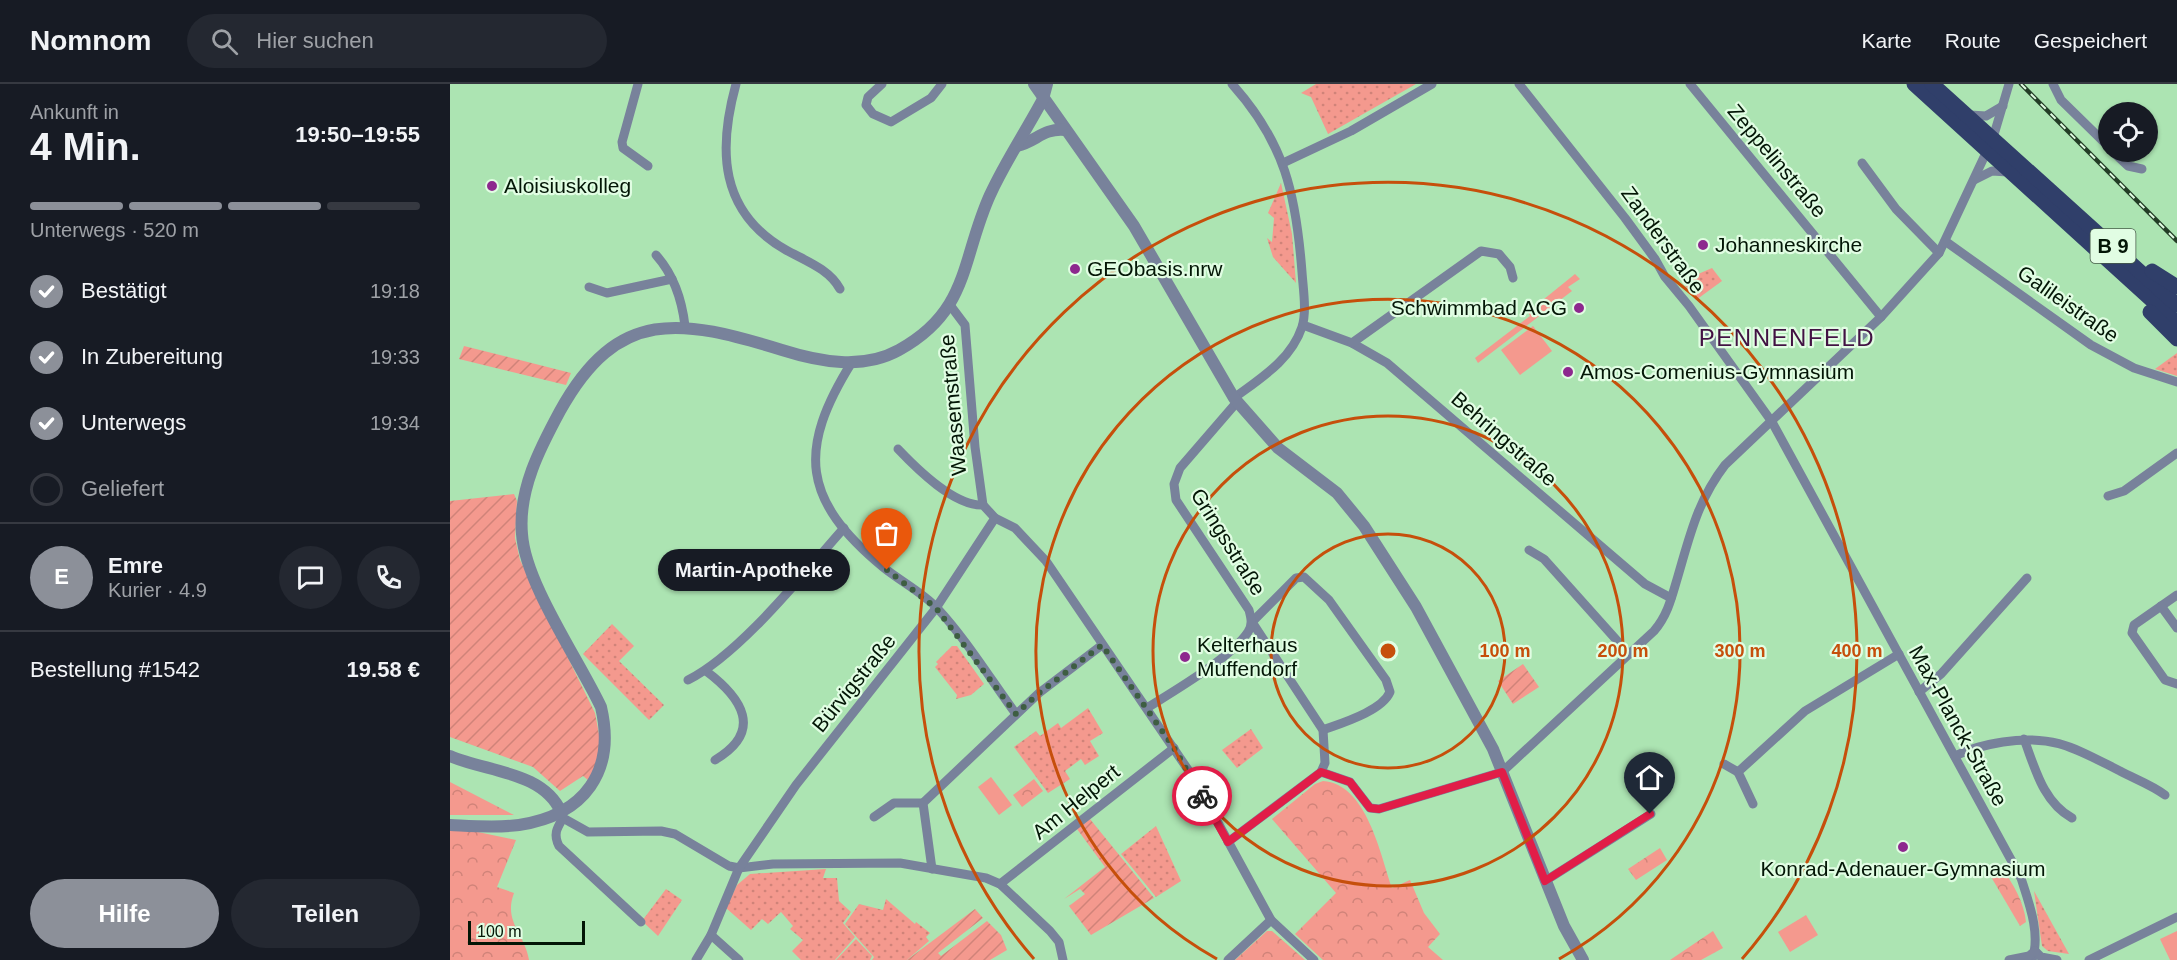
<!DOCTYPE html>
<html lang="de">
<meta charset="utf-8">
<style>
:root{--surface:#171b24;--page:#242831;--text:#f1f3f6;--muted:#9ea1a6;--line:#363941;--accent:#8c9099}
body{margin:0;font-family:Helvetica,sans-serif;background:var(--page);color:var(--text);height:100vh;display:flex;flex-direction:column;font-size:22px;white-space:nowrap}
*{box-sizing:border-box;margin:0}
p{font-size:20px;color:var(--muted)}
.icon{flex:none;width:33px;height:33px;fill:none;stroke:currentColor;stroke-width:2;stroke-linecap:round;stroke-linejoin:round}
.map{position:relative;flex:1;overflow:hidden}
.panel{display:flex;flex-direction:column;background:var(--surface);width:450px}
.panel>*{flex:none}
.buttons{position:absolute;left:1648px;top:18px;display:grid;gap:12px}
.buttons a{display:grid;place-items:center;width:60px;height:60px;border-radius:50%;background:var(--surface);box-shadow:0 2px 4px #0004;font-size:30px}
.scale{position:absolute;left:18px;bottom:15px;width:117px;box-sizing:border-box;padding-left:6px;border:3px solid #031606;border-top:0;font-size:16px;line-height:21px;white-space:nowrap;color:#031606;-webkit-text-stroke:4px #e1fde3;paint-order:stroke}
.pin{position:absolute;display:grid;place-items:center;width:51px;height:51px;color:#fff;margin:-62px -26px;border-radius:50% 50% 50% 0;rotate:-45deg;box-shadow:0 0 6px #0007}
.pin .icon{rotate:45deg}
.courier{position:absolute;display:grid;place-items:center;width:60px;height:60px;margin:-30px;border:4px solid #e11d48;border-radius:50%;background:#fff;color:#222;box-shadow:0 2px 8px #0007}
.bubble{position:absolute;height:42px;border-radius:21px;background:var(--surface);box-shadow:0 2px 4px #0004;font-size:20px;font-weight:600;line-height:42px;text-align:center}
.summary em{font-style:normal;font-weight:600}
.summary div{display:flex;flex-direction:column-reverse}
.summary{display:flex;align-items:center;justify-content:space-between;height:102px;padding:0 30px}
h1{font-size:39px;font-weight:600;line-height:45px}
.bar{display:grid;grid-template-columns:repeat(4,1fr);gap:9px 6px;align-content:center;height:72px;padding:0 30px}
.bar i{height:8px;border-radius:4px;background:var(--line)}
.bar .active{background:var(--accent)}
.bar p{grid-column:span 4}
.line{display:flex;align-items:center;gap:15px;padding:0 30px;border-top:2px solid var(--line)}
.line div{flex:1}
.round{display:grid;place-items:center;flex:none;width:63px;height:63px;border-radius:32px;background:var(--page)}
ol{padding:0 30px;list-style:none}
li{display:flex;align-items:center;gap:18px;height:66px}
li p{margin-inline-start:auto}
li .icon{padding:6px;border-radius:50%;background:var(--accent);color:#fff;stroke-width:4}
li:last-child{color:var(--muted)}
li i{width:33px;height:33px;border:3px solid var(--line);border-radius:50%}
.button{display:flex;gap:12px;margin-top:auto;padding:12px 30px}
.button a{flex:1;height:69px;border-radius:36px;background:var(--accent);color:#fff;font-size:24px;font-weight:600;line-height:69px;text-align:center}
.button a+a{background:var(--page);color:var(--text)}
header{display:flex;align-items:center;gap:36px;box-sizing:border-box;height:84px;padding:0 30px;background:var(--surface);border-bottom:2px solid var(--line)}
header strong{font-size:28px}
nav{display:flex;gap:33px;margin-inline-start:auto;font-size:21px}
.search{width:420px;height:54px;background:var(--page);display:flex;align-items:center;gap:15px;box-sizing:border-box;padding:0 21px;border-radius:33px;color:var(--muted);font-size:22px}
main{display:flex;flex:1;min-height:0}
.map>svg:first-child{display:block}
.grass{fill:url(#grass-dots)}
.forest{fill:url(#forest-crowns)}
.garden{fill:url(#garden-furrows)}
.pitch{fill:#f4998e}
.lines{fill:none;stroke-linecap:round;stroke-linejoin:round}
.minor{stroke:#78829b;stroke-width:9}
.tertiary{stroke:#78829b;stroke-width:12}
.primary{stroke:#303f6a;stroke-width:15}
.rail-casing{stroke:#233d26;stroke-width:4.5}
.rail{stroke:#e1fde3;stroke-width:2;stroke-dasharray:7;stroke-linecap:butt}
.done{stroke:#3e5e42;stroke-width:6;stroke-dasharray:0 10.8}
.route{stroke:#e11d48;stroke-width:8}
.ring{fill:none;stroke:#c64f0b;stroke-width:3}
.poi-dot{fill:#8d288e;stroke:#e1fde3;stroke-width:2}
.labels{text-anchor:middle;stroke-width:4.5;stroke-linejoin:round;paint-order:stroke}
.shield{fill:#e1fde3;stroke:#465b48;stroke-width:1.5}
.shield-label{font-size:20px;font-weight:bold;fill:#031606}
.street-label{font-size:21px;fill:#031606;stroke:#e1fde3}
.poi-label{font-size:21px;fill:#031606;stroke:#e1fde3;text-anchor:start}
.quarter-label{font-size:24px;letter-spacing:1.5px;fill:#421243;stroke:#e1fde3}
.centre{fill:#c64f0b;stroke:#e1fde3;stroke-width:3}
.ring-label{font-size:18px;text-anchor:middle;font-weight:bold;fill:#c64f0b;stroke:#e1fde3;stroke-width:4.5;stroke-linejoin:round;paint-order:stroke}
</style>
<header>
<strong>Nomnom</strong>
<div class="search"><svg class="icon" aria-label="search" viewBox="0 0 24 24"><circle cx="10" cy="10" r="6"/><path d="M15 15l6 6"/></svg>Hier suchen</div>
<nav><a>Karte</a><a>Route</a><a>Gespeichert</a></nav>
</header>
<main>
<section class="panel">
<div class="summary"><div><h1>4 Min.</h1><p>Ankunft in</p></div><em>19:50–19:55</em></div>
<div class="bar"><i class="active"></i><i class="active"></i><i class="active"></i><i></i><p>Unterwegs · 520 m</p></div>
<ol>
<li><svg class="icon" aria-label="check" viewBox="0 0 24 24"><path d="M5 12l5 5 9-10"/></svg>Bestätigt<p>19:18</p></li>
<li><svg class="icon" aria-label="check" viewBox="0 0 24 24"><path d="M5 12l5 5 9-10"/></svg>In Zubereitung<p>19:33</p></li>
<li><svg class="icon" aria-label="check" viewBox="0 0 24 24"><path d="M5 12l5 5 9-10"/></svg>Unterwegs<p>19:34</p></li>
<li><i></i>Geliefert</li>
</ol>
<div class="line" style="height:108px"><b class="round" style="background:var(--accent);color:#fff">E</b><div><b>Emre</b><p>Kurier · 4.9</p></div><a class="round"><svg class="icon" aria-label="chat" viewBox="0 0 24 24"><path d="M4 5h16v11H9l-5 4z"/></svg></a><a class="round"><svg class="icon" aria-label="phone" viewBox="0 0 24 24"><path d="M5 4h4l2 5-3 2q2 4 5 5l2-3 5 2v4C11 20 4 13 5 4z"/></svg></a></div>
<div class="line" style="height:78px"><div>Bestellung #1542</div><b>19.58 €</b></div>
<div class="button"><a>Hilfe</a><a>Teilen</a></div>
</section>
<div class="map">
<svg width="1727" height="876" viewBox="0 0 1727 876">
<defs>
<pattern id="grass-dots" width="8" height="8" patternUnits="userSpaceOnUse" patternTransform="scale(1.5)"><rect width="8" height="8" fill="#f4998e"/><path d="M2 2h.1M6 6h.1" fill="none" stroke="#d08379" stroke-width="1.8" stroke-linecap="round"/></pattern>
<pattern id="forest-crowns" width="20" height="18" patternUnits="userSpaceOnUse" patternTransform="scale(1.5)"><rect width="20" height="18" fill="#f4998e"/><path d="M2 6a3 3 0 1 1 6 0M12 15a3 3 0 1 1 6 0" fill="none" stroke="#d08379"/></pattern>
<pattern id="garden-furrows" width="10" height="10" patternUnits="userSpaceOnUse" patternTransform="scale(1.5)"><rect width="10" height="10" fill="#f4998e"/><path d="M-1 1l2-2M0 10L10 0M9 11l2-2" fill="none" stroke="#d08379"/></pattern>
</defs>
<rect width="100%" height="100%" fill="#ace4b2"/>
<g class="grass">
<path d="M 866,0 L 966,0 L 878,50 L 861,13 L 851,9 Z"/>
<path d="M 831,99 L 842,150 L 846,199 L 823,173 L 817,154 L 822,158 L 824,134 L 818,129 Z"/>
<path d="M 1262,184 L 1272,197 L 1246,216 L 1232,197 Z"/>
<path d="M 1727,269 L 1727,292 L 1705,285 Z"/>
<path d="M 162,540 L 184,562 L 169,577 L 214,621 L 199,636 L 133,570 Z"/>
<path d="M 502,562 L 507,562 L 534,600 L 521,611 L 506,615 L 507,611 L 485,583 L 488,580 L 486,578 Z"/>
<path d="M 638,624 L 653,649 L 640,657 L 649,672 L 635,681 L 631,675 L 615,687 L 620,695 L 598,709 L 564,663 L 586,647 L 590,652 L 608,639 L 611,644 Z"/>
<path d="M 801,645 L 813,664 L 787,684 L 772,666 Z"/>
<path d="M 706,742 L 731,797 L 706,813 L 671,770 Z"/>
<path d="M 376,785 L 373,794 L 387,794 L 389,817 L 401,828 L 393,839 L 405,853 L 385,876 L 351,876 L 342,867 L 353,856 L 340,845 L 343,842 L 331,828 L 318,840 L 312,835 L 301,846 L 276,824 L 287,801 L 300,790 Z"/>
<path d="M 216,805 L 232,816 L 208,852 L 192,837 Z"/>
<path d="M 1584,807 L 1619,870 L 1598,867 L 1592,862 Z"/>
<path d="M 436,815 L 465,840 L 466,838 L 480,849 L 476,853 L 479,857 L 457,876 L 422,876 L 424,873 L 395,840 L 409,820 L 433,826 Z"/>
<path d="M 406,855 L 422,872 L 420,876 L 386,876 Z"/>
</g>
<g class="forest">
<path d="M 584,695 L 593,707 L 572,723 L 563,711 Z"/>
<path d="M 873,697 C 917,700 930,770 942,804 L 960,796 L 974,829 L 990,850 L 978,863 L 993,876 L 873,876 L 845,850 L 886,809 L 822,735 L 865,700 Z"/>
<path d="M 0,698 L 64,731 L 0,731 Z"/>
<path d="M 0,746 L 28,748 L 66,756 L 47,803 L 64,809 C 53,838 75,850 79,876 L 0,876 Z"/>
<path d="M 1210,764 L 1217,776 L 1186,796 L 1178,785 Z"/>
<path d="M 1552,784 C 1563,800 1574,818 1576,838 L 1570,842 L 1540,791 Z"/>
<path d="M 817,847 L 822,847 L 855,876 L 785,876 Z"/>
<path d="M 1263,847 L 1273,864 L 1251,876 L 1220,876 Z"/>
</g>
<g class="garden">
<path d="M 14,262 L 121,289 L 116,301 L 9,275 Z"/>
<path d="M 64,410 L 67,417 L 65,454 L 70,476 L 145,629 L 150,655 L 147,679 L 138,696 L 133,692 L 110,707 L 83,683 L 0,653 L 0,417 Z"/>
<path d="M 1073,580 L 1089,603 L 1063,620 L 1048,597 Z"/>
<path d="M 640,735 L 704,814 L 641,851 L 619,822 L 635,810 L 630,805 L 614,815 L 655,783 L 627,745 Z"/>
<path d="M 525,825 L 533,834 L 488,869 L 491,872 L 537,837 L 551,851 L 557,866 L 540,876 L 457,876 Z"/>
</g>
<g class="pitch">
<path d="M 1125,190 L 1130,195 L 1118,203 L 1122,207 L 1028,279 L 1025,274 L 1080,232 L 1078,228 Z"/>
<path d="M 1083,242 L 1102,267 L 1070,291 L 1051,266 Z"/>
<path d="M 541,693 L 562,721 L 549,731 L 528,703 Z"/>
<path d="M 1356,831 L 1368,851 L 1340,868 L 1328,848 Z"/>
<path d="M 1727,847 L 1727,876 L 1720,876 L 1710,855 Z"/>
</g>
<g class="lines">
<g class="minor">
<path d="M 188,0 L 172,58 L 173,64 L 198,82"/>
<path d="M 286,0 C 268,65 269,128 336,166 C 356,177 379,185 390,205"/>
<path d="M 432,0 L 418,13 L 416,21 L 423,30 L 441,38 L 481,14 L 492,0"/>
<path d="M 782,0 C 835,59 846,110 852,188 C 853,204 857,227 852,243 C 841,276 811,294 784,314"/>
<path d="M 1069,0 L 1175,134 L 1205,175 L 1215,193 L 1239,222 L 1322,338 L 1571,794 C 1579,819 1591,850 1582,876"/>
<path d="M 1240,0 L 1431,233"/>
<path d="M 1603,0 L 1611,16 L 1659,63"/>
<path d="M 1520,31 L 1536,32 L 1553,22"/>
<path d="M 1663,68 L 1678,82 L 1692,85"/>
<path d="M 833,79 L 901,47 L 982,0"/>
<path d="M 1412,79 L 1446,125 L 1489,169"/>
<path d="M 1524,96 L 1542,87 L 1558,88"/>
<path d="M 1495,157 L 1641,261 L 1684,284 L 1727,298"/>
<path d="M 206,171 C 223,190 232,216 235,242"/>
<path d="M 139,203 L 157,209 L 222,195"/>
<path d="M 500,221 L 515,241 L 525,363 L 533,421"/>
<path d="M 853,241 L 902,259 L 937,279 L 1195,500 L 1221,514"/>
<path d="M 902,259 L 1031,167 L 1049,170 L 1060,183 L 1063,194"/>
<path d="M 402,278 C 347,366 352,416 433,483 C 450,497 472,508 487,524 C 516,555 541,596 566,630"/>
<path d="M 448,365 C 467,385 504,422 533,421 L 545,434 L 565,444 L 596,477 L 743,693 L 821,836 L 864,876"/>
<path d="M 1658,412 L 1674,407 L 1727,369"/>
<path d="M 1079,466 L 1094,475 L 1179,570"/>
<path d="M 1727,511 L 1684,541 L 1682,549 L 1715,596 L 1727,600"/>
<path d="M 1711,522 L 1727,544"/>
<path d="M 802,538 L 846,494 L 854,493 L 879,516 L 936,596 L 940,608 C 932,627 892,639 873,646"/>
<path d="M 802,538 L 873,646 L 875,679 L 871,688"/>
<path d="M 256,587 C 292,614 314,647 265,676"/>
<path d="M 238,596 C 290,570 354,489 394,444"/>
<path d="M 1469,608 L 1491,590 L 1577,494"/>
<path d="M 697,624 C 724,607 781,574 798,548 C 803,540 801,534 799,526 L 726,416 L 724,400 L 730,384 L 787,318"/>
<path d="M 1574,655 C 1585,684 1593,718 1622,734"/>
<path d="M 1505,672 C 1521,664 1535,661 1553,658 C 1604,650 1626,665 1670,687 C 1685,695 1702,701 1715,711"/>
<path d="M 1274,680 L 1288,688"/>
<path d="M 1303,720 L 1288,688 L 1355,627 L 1449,570"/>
<path d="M 111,728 L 113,734 L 138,748 L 211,747 L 225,750 L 279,782 L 289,784 L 323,780 L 450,779 L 536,794 L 550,800 L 600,847 L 609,858 L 613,876"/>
<path d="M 424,733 L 444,719 L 473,719"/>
<path d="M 113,734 C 107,744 103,750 109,762 L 191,838"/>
<path d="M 778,758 L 871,688 L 900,698 L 920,724 L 929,725 L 1052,688 L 1204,547 C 1218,531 1222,512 1228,492 C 1240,451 1248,416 1275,381 L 1431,233 L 1489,169 L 1543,54 L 1559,0"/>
<path d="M 482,785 L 473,719 L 589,609 L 652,561"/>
<path d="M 1095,797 L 1201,730"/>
<path d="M 550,800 L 724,664"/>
<path d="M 261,851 L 289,876"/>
<path d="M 1585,867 L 1591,873 L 1607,876"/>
<path d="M 246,876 L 261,851 L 289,784 L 346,701 L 486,524 L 545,434"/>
<path d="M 778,876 L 821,836"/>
<path d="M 1559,876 L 1579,872 L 1585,867"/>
<path d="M 1639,876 L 1727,833"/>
</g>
<g class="tertiary">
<path d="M 584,0 L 684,142 L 784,314 L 828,364 L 887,409 L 914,442 L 966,523 L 1043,665 L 1114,842 L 1133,876"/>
<path d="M 567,62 C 587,57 593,44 615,46"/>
<path d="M 0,672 C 36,688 93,687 111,728"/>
<path d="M 0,741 C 22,742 47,744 69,741 C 135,731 166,687 151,623 C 129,576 75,499 72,450 C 68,406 90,364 110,327 C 168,222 231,235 332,266 C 370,278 413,286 449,266 C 520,227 511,175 540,111 C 555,78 576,47 593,15 L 597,0"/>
</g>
<g class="primary">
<path d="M 1464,0 L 1727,239"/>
<path d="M 1482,0 L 1727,221"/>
<path d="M 1702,187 L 1727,203"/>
<path d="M 1700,228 L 1727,255"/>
</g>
<g class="rail-casing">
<path id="rail" d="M 1571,0 L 1727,157"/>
</g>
<use href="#rail" class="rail"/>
</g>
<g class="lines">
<path class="done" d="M 437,486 L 486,524 L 566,630 L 589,609 L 652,561 L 724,664 L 752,712"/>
<path class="route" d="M 752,712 L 778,758 L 871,688 L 900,698 L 920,724 L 929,725 L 1052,688 L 1095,797 L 1200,730"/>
</g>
<g class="ring">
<circle cx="938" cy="567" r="117"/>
<circle cx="938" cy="567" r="235"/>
<path d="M767 875A352 352 0 1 1 1109 875"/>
<path d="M584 875A469 469 0 1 1 1292 875"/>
</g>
<g class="poi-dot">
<circle cx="42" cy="102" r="6"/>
<circle cx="1253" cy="161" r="6"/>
<circle cx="625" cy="185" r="6"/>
<circle cx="1129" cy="224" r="6"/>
<circle cx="1118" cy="288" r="6"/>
<circle cx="735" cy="573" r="6"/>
<circle cx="1453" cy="763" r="6"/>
</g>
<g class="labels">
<rect class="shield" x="1640.5" y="145" width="45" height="34" rx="4.5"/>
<g class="shield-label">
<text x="1663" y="169">B 9</text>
</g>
<g class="street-label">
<text transform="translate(1327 77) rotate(50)" y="7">Zeppelinstraße</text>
<text transform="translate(1213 156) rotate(54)" y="7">Zanderstraße</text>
<text transform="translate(1618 220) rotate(35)" y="7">Galileistraße</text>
<text transform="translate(503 321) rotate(-95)" y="7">Waasemstraße</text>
<text transform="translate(1054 355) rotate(41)" y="7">Behringstraße</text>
<text transform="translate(778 458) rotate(58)" y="7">Gringsstraße</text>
<text transform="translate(404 599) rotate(-51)" y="7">Bürvigstraße</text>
<text transform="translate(1508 642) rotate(61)" y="7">Max-Planck-Straße</text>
<text transform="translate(626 718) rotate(-39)" y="7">Am Helpert</text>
</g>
<g class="poi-label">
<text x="54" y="109">Aloisiuskolleg</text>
<text x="1265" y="168">Johanneskirche</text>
<text x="637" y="192">GEObasis.nrw</text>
<text x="1117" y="231" text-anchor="end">Schwimmbad ACG</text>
<text x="1130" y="295">Amos-Comenius-Gymnasium</text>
<text x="747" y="568">Kelterhaus<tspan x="747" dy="24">Muffendorf</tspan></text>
<text x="1453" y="792" text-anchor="middle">Konrad-Adenauer-Gymnasium</text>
</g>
<g class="quarter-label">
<text x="1337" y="262">PENNENFELD</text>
</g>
</g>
<circle cx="938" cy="567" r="9" class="centre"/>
<g class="ring-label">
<text x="1055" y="573">100 m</text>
<text x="1173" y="573">200 m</text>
<text x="1290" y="573">300 m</text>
<text x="1407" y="573">400 m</text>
</g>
</svg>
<div class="buttons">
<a><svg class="icon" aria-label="locate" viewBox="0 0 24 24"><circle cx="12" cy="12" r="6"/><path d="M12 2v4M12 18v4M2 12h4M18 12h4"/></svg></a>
</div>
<div class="scale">100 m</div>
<div class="pin" style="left:437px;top:486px;background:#ea580c"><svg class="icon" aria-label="bag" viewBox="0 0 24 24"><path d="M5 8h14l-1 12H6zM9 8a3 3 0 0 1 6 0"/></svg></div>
<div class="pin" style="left:1200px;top:730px;background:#1f2937"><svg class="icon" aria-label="home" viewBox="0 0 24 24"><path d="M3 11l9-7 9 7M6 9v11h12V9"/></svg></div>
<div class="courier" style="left:752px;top:712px"><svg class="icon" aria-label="bike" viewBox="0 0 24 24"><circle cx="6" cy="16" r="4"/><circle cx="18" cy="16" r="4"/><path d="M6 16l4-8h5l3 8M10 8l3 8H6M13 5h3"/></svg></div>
<div class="bubble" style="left:208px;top:465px;width:192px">Martin-Apotheke</div>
</div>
</main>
